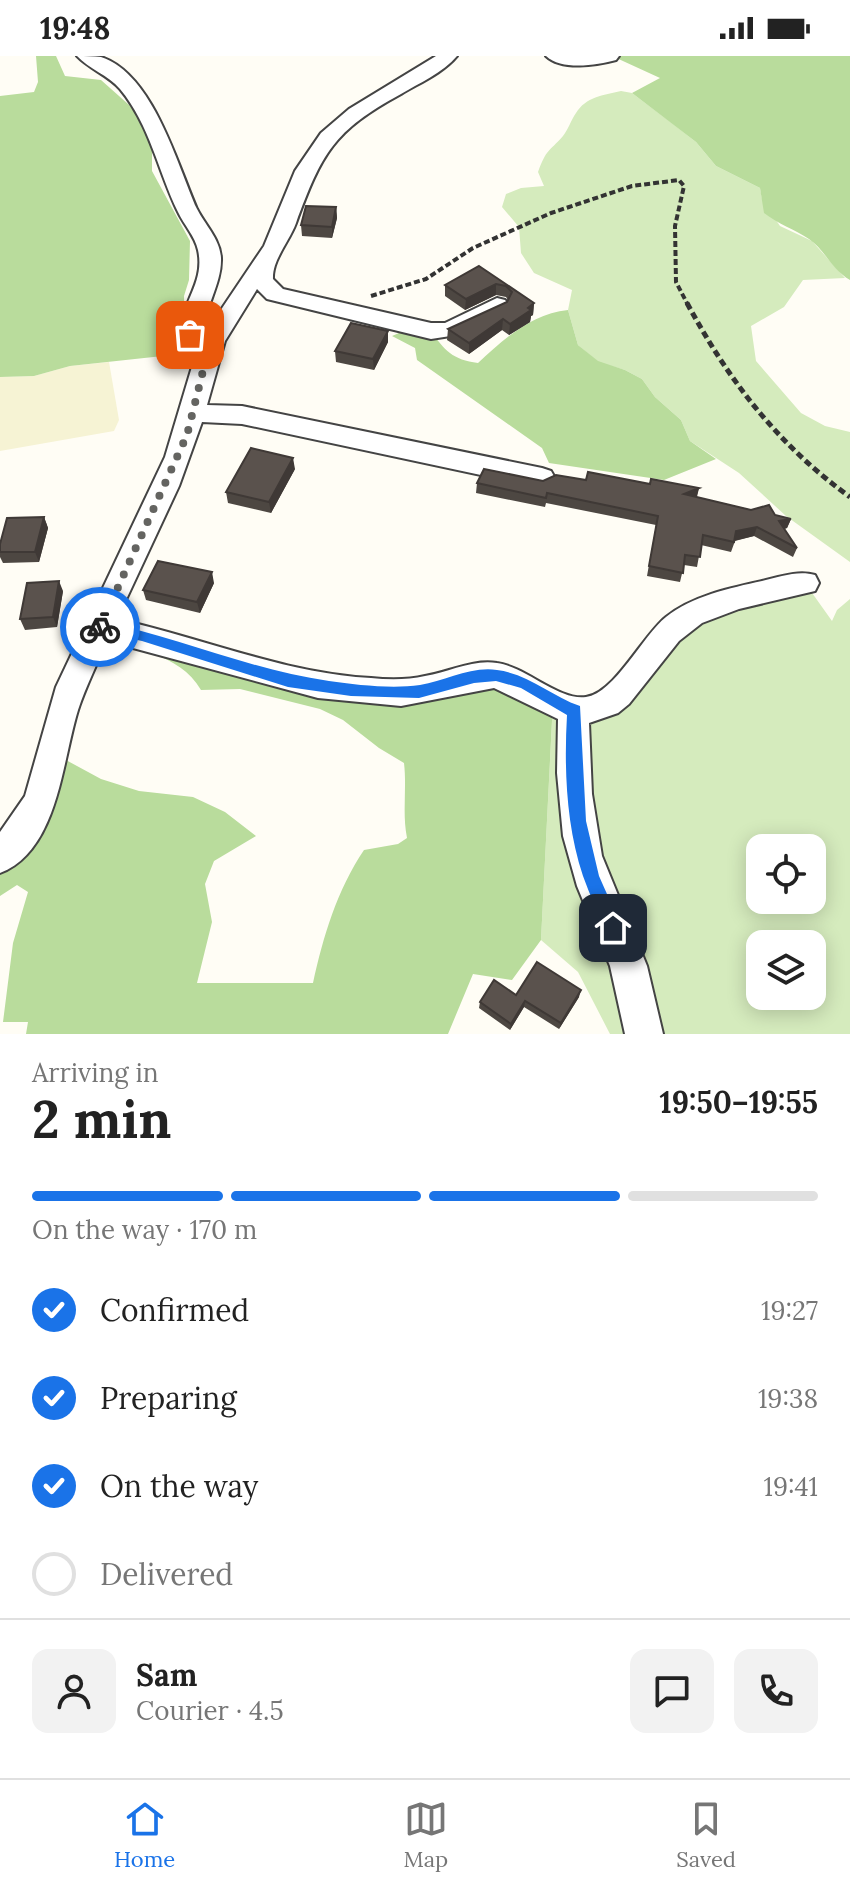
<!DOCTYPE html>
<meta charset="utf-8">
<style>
:root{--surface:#fff;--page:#f2f2f2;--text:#222;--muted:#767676;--line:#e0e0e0;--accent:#1a73e8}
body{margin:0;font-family:Lora,serif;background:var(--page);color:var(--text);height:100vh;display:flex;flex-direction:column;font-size:30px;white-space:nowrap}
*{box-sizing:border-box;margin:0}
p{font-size:26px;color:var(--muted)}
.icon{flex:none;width:44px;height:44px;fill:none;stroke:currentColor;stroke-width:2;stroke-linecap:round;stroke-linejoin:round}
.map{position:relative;height:978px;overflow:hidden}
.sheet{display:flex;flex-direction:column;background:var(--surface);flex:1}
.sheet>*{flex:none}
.fabs{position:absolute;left:746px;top:778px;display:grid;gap:16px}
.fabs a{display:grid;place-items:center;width:80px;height:80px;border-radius:16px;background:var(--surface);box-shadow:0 4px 20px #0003;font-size:40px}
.pin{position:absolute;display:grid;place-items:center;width:68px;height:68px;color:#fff;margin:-34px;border-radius:16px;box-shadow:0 4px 12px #0006}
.courier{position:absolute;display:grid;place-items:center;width:80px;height:80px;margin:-40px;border:6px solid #1a73e8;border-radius:50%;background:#fff;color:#222;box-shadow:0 2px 10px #0007}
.overview em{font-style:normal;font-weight:700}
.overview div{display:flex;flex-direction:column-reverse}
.overview{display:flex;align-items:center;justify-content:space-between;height:136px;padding:0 32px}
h1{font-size:52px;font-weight:700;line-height:60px}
.bar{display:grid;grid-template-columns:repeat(4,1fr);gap:12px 8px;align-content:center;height:96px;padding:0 32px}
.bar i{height:10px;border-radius:6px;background:var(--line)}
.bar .current{background:var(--accent)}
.bar p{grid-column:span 4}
.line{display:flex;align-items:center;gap:20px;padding:0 32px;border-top:2px solid var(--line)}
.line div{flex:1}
.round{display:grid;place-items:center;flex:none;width:84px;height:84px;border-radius:16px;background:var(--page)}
ol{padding:0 32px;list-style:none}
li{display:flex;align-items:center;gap:24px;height:88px}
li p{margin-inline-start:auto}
li .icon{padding:8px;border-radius:50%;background:var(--accent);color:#fff;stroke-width:4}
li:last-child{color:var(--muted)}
li i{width:44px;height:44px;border:4px solid var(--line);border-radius:50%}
.status{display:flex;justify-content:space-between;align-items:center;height:56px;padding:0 40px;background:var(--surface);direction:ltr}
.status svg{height:22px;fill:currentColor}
.tab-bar{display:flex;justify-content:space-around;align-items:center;height:112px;border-top:2px solid var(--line);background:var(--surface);font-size:22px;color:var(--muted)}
.tab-bar a{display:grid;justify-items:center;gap:4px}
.tab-bar .current{color:var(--accent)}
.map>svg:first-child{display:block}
.farmland{fill:#f6f3d4}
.green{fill:#d5ebbd;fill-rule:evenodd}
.forest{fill:#b9dc9c}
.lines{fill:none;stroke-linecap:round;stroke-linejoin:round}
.minor-casing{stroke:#444;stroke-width:4}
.path-far1{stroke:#333;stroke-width:4;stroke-dasharray:6 3;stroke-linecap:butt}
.path{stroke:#333;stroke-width:5;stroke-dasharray:7 4;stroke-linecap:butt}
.minor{fill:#fff;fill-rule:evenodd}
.wall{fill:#4d4742}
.shaded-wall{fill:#3f3936}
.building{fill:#5a524d;stroke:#3f3936;stroke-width:2}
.route{fill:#1a73e8}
.done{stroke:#646461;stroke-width:8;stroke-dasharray:0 14.4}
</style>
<div class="status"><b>19:48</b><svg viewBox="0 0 49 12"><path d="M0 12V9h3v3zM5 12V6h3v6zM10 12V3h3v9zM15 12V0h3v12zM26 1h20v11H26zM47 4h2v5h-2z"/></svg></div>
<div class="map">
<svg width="850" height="978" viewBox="0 0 850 978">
<rect width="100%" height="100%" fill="#fffdf5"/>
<path class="farmland" d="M 109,306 L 119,364 L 114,375 L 0,395 L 0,321 L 34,320 L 70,310 Z"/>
<g class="green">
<path d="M 621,35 L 632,37 L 673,68 L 696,86 L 716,110 L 760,132 L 762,143 L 780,170 L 812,185 L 845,222 L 803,224 L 784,251 L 751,270 L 756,305 L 801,357 L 825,370 L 850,376 L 850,506 L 786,460 L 739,417 L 690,385 L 681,364 L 655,341 L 642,323 L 625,314 L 598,306 L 578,289 L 568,254 L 572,234 L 534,217 L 521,197 L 519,171 L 502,151 L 506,138 L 521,132 L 544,130 L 538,116 C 547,92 548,97 563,80 C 568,74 571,64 576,57 C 586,41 603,39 621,35 Z"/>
<path d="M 805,527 L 832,565 L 837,554 L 850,543 L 850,978 L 610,978 L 578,916 L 541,884 L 553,645 L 586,655 L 662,582 ZM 760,792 L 812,792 L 812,844 L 760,844 ZM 760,888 L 812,888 L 812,940 L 760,940 Z"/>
</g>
<g class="forest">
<path d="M 36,0 L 56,0 L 65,20 L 101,24 L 146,64 L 152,77 L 152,115 L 190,185 L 189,224 L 184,240 L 185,290 L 172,299 L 70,310 L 34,320 L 0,321 L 0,40 L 34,36 L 38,26 Z"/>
<path d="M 612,0 L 850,0 L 850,224 C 832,214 825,194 809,183 C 794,173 778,168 764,157 L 760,132 L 716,110 L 696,86 L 632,37 L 660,22 Z"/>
<path d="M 568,254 L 578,289 L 598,305 L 625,314 L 642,323 L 655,341 L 681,364 L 690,385 L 716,403 L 664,424 L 549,407 L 542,392 L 417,304 L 415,292 L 392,280 L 413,271 L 431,275 C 444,294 453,304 478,307 C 504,283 531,258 568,254 Z"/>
<path d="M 98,571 L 351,634 L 474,621 L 553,645 L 541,884 L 512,924 L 473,918 L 448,978 L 26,978 L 28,966 L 3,966 L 13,887 L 28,836 L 17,829 L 0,840 L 0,801 L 53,697 L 101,723 L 139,735 L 193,741 L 225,756 L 256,780 L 214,805 L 205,828 L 212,866 L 197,927 L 313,927 C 323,881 337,834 364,794 L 398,788 L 407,782 C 402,757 407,733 404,707 L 379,692 L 343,664 L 320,653 L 240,633 L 201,634 C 179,596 132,593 92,584 Z"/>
</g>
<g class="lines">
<g class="minor-casing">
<g id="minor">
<path d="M 77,0 C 85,0 94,0 101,1 C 153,18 177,108 197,153 C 205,169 220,183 221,202 C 222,229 203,252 204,279 L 264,190 L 295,115 L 321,77 L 349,53 L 436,0 L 457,0 C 443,17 419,27 401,38 C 333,75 322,97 296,167 C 289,186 272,204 273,223 L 283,233 L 431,267 L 445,267 L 497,242 L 505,244 L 509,249 L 505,254 L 457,279 L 431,283 L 267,243 L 257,233 L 225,285 L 207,349 L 242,350 L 542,412 L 551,415 L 555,422 L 551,429 L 542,432 L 242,368 L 202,366 L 179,430 L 117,563 C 203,582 283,617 371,622 C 389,624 408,624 425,620 C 449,616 473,603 497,607 C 526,611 559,645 586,641 C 615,637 643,579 666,561 C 692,540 730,532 762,525 C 779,521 798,514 815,519 L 819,527 L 815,535 L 739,553 L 702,567 L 679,585 L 629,648 L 618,657 L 589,667 L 592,738 L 602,800 L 647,910 L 663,978 L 625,978 L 610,910 L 577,830 L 563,780 L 557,717 L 558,663 L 494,632 L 401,650 L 318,642 L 107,585 C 97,608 86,630 78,654 C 62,705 58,795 0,817 L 0,776 L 25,740 L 56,631 L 165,401 L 194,304 C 160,259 208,238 198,194 C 195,180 184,169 178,156 C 158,115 150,69 120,33 C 108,19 89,13 77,0 Z"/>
<path d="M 546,0 L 619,0 L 616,4 C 597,9 562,15 546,0 Z"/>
</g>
</g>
<path class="path-far1" d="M 371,240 L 426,223 L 473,192 L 551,157 L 632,130 L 679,124 L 684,130 L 675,170 L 676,226 L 688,249"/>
<path class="path" d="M 687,247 C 729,325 778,389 850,441"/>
<use href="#minor" class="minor"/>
</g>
<g class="wall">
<path d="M 336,151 L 337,162 L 332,182 L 302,180 L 301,169 Z"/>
<path d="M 479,210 L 534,247 L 533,259 L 531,260 L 530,266 L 509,279 L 502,274 L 469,298 L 447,284 L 448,273 L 507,246 L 508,244 L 506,241 L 496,239 L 465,254 L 445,240 L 445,229 Z"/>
<path d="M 388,275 L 388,286 L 374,314 L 336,306 L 335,295 Z"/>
<path d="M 295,413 L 271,457 L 228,447 L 226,436 Z"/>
<path d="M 586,424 L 699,432 L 697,441 L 791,463 L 787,472 L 784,473 L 797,492 L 793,501 L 754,480 L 735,485 L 731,496 L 701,489 L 697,511 L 684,509 L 680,526 L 647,520 L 656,469 L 546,447 L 545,451 L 476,437 L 477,427 Z"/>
<path d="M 44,461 L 48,472 L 39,506 L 3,507 L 0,501 L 0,488 Z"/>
<path d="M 214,527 L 200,557 L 146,544 L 143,534 Z"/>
<path d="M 63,535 L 57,571 L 25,574 L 20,563 Z"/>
<path d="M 516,939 L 579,941 L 559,973 L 524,951 L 510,974 L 479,952 L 480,946 Z"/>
</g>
<g class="shaded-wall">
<path d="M 336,151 L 337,162 L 332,182 L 332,171 Z"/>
<path d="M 496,228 L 496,239 L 465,254 L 466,243 Z"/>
<path d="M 534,247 L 533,259 L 531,260 L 530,266 L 509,279 L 510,268 Z"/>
<path d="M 503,263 L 502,274 L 469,298 L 469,287 Z"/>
<path d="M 388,275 L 388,286 L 374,314 L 373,303 Z"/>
<path d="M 293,402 L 295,413 L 271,457 L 269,446 Z"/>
<path d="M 699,432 L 696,442 L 684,438 Z"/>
<path d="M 44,461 L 48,472 L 39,506 L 35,496 Z"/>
<path d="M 791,463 L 787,472 L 776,475 L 779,465 Z"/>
<path d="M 757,471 L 754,480 L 733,485 L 736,475 Z"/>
<path d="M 212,516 L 214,527 L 200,557 L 197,546 Z"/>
<path d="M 59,525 L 63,535 L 57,571 L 53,561 Z"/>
<path d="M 581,934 L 579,941 L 559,973 L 561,967 Z"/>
<path d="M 525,945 L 524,951 L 510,974 L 511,968 Z"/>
</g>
<g class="building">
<path d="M 306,150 L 336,151 L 332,171 L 301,169 Z"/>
<path d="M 479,210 L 534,247 L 528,252 L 531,254 L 510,268 L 503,263 L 469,287 L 448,273 L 507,246 L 512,236 L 506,230 L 496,228 L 466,243 L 445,229 Z"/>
<path d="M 351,267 L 388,275 L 373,303 L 335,295 Z"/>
<path d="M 251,392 L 293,402 L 269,446 L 226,436 Z"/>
<path d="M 484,413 L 543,425 L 556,419 L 586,424 L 588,416 L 650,428 L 651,423 L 699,432 L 684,438 L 751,454 L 769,449 L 775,459 L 791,463 L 779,465 L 797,492 L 757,471 L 736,475 L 734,486 L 703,479 L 700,501 L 685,499 L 683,517 L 649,510 L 658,460 L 547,437 L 546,442 L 477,427 Z"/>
<path d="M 44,461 L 35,496 L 0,496 L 0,488 L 7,462 Z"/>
<path d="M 158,505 L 212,516 L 197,546 L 143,534 Z"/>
<path d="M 59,525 L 53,561 L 20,563 L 27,527 Z"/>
<path d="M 537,906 L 581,934 L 561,967 L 525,945 L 511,968 L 480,946 L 494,924 L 516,939 Z"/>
</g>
<path class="route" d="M 100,565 C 178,581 251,614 329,625 C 357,629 392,633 420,629 C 445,625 471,610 497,614 C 529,618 551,640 580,650 L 586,765 L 599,820 L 622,872 L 619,878 L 613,880 L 608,878 C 599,859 590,840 583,820 C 566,769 564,712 567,659 L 521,632 L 496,625 L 474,627 L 419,642 L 351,640 L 288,631 L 142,585 L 95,575 L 93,571 Z"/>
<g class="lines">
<path class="done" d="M 100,571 L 187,379 L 206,303 L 194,291 L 190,279"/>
</g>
</svg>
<div class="fabs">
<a><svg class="icon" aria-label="locate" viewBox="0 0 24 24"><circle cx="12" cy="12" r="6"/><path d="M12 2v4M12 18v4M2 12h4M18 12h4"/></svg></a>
<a><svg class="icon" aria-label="layers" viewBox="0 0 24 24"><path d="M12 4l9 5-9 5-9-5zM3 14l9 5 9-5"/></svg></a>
</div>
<div class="pin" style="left:190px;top:279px;background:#ea580c"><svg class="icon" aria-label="bag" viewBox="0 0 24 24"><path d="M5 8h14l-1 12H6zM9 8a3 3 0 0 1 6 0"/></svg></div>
<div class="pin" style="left:613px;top:872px;background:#1f2937"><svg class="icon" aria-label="home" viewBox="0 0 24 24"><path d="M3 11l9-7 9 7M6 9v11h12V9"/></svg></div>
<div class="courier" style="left:100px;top:571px"><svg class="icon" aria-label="bike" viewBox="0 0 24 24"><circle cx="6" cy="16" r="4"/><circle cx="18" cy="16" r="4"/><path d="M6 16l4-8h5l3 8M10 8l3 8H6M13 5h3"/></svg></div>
</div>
<section class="sheet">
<div class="overview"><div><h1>2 min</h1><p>Arriving in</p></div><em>19:50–19:55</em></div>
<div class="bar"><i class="current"></i><i class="current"></i><i class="current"></i><i></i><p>On the way · 170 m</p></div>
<ol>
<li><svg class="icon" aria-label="check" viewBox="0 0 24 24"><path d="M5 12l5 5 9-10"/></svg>Confirmed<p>19:27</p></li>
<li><svg class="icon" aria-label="check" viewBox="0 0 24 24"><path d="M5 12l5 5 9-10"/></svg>Preparing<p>19:38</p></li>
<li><svg class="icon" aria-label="check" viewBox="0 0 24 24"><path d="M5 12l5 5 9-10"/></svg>On the way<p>19:41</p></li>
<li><i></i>Delivered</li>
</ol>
<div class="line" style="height:144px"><a class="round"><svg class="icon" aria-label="person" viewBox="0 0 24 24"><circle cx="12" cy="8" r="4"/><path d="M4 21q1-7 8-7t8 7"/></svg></a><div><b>Sam</b><p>Courier · 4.5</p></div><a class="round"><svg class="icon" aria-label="chat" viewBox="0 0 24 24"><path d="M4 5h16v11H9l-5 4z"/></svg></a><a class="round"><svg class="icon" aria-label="phone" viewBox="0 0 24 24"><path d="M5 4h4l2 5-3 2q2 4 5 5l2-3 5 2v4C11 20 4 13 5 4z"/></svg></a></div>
</section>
<nav class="tab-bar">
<a class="current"><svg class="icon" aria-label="home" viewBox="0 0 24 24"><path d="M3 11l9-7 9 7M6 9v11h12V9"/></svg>Home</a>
<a><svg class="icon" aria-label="map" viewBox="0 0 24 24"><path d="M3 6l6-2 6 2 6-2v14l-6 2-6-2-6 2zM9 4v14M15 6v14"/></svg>Map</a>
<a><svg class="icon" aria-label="saved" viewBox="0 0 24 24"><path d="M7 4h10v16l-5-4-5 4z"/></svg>Saved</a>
</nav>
